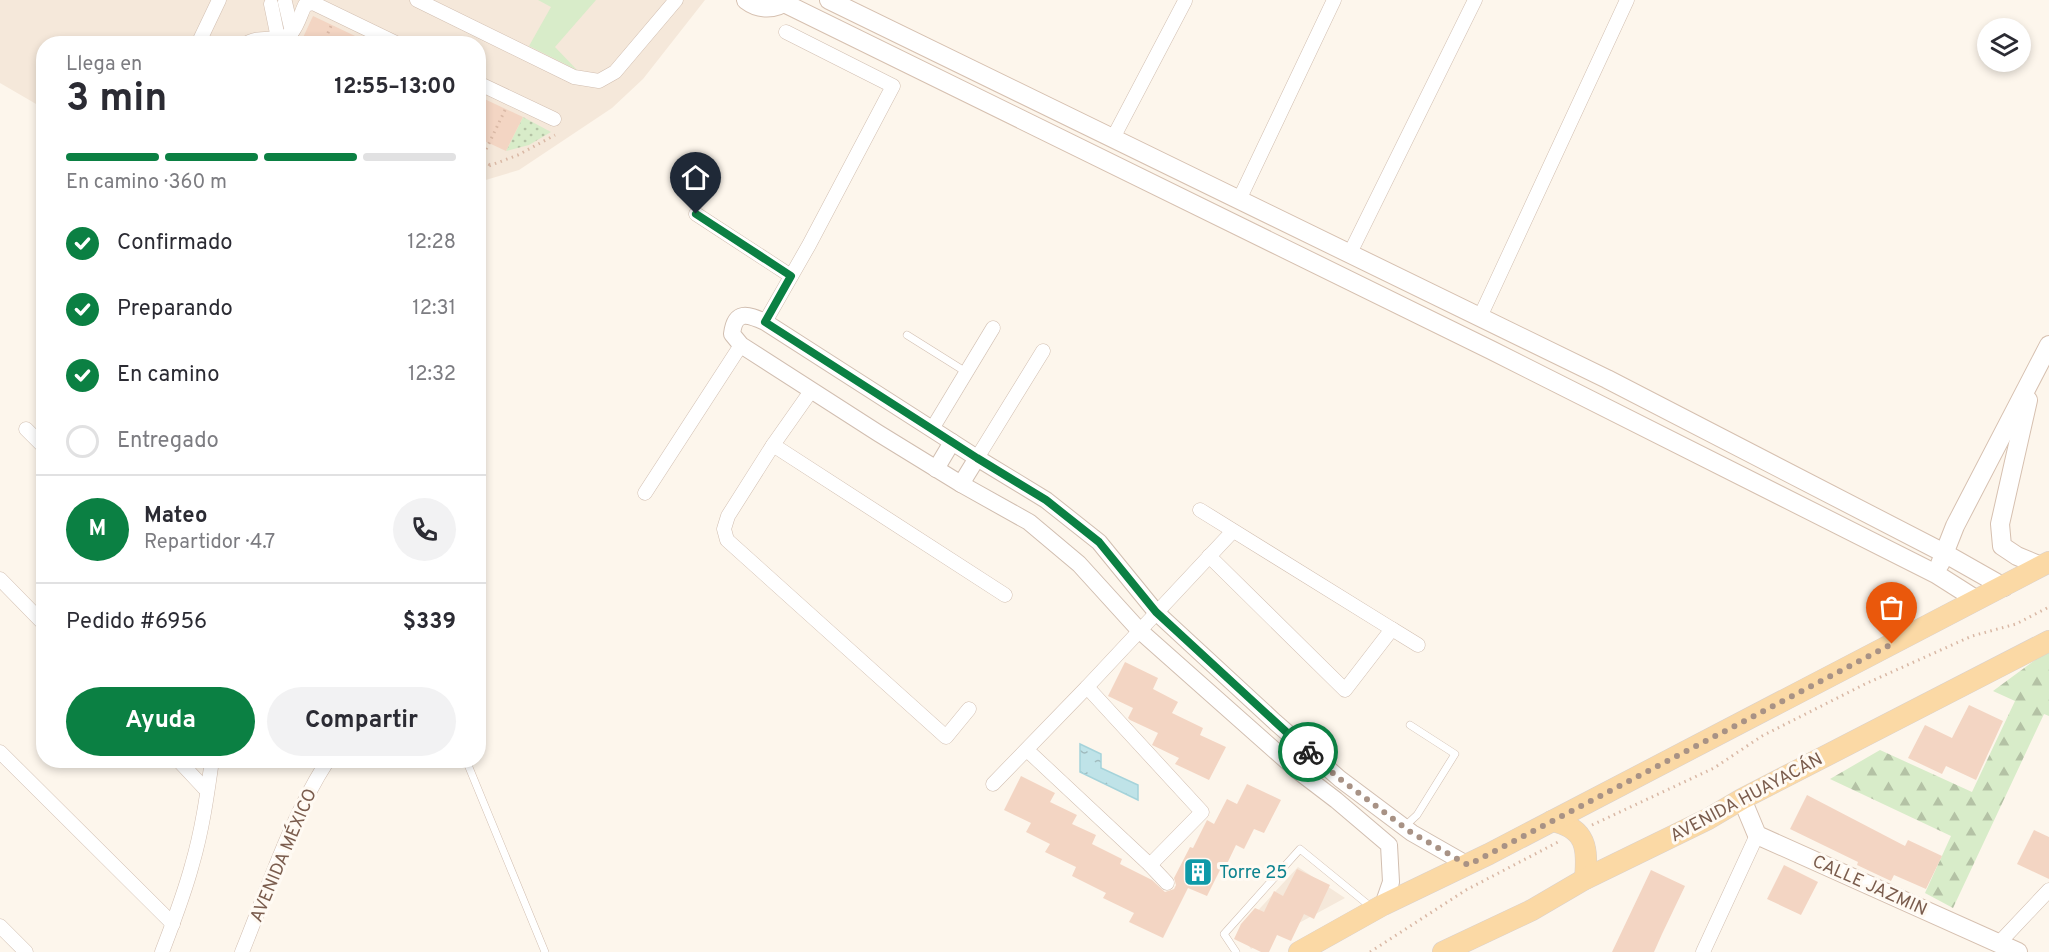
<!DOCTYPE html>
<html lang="es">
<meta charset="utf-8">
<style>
:root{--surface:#fff;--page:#f2f2f3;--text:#2b2b33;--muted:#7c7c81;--line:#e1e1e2;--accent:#0b8043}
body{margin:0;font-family:Overpass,sans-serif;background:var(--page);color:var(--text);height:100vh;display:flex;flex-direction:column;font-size:22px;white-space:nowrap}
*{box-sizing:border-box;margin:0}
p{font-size:20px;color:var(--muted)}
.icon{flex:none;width:33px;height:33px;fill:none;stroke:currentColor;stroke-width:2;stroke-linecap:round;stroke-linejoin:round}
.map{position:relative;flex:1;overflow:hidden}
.details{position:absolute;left:36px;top:36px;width:450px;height:732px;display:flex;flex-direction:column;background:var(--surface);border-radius:24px;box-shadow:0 3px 9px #0003}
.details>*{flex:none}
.controls{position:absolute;left:1977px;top:18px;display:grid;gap:12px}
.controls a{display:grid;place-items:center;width:54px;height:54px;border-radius:50%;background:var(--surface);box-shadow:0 3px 9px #0003;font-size:30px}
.pin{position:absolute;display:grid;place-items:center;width:51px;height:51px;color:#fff;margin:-62px -26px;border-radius:50% 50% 50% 0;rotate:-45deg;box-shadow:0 0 6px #0007}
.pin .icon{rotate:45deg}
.courier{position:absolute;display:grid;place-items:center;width:60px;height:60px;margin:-30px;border:4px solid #0b8043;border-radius:50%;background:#fff;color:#222;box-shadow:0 2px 8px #0007}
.summary em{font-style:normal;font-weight:700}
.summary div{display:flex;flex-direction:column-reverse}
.summary{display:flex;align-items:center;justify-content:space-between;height:102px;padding:0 30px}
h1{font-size:39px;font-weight:700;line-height:45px}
.bar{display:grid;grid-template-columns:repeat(4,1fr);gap:9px 6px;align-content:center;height:72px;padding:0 30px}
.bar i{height:8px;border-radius:4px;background:var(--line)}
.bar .current{background:var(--accent)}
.bar p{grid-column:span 4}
.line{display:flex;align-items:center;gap:15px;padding:0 30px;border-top:2px solid var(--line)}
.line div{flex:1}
.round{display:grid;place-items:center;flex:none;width:63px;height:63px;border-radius:32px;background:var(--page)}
ol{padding:0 30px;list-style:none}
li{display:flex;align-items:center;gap:18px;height:66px}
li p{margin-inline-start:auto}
li .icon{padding:6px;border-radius:50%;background:var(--accent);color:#fff;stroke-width:4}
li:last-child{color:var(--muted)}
li i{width:33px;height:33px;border:3px solid var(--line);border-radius:50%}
.cta{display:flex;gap:12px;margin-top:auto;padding:12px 30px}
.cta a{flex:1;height:69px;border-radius:36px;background:var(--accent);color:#fff;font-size:24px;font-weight:700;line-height:69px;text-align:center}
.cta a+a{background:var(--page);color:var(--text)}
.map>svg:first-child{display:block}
.residential{fill:#f5e8da}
.grass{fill:url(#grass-dots)}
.forest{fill:url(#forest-firs)}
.park{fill:#d8ecc9}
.water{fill:url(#water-ripples);stroke:#a5d3da;stroke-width:1.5}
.building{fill:#f3d5c3}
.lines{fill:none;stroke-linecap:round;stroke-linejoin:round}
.service-casing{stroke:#d1beb0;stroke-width:8}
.minor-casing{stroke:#d1beb0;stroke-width:15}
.tertiary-casing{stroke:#d1beb0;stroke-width:18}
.secondary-casing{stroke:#d6c0b0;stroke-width:20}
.primary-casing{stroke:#dad1cd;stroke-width:22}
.path{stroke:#d9b8a5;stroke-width:3;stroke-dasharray:1.5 4.5;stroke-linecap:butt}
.service{stroke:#fff;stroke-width:7}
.minor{stroke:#fff;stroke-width:14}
.tertiary{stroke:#fff;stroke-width:16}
.secondary{stroke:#fff;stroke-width:18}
.primary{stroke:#fbd9a5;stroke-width:21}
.done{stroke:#a89285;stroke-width:6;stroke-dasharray:0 10.8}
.route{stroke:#0b8043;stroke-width:8}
.labels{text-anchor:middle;stroke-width:6;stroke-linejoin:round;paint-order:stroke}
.street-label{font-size:18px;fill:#7a5c4d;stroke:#fffaf3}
.culture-label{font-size:18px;fill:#0d838f;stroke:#fffaf3;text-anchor:start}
</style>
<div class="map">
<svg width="2049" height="952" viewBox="0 0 2049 952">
<defs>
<pattern id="grass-dots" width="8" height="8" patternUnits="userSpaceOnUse" patternTransform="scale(1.5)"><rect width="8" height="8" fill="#d8ecc9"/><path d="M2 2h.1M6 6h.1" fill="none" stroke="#b4c2a5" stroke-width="1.8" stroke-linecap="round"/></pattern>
<pattern id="forest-firs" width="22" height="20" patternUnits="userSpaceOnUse" patternTransform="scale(1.5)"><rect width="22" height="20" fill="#d8ecc9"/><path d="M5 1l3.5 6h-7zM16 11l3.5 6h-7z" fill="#b4c2a5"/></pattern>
<pattern id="water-ripples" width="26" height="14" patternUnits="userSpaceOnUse" patternTransform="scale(1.5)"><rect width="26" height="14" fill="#bfe3e8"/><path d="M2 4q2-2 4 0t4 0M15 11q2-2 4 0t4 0" fill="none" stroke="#a0bbbe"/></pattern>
</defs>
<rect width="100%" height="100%" fill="#fdf6ec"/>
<g class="residential">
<path d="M 0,0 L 705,0 L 643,79 L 612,108 L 519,170 L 479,182 L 478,44 L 44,44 L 43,108 L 0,83 Z"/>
<path d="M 1298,867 L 1345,898 L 1251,949 L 1239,931 Z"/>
</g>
<path class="grass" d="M 523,117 L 551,132 L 529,145 L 506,151 Z"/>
<path class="forest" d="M 2046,652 L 2049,653 L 2049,716 L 2044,714 L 1953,908 L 1925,893 L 1951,836 L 1830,779 L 1880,750 L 1972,792 L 2015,701 L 1993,691 Z"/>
<path class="park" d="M 538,0 L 596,0 L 555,47 L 577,70 L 529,46 L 551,7 Z"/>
<path class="water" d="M 1080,744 L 1101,754 L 1101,768 L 1138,785 L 1138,800 L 1080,772 Z"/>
<g class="building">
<path d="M 313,16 L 372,44 L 300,44 Z"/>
<path d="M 478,96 L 523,117 L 506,151 L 478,138 Z"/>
<path d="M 1125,662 L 1158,678 L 1153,689 L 1178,702 L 1172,713 L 1203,728 L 1200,735 L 1226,747 L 1209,780 L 1175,764 L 1179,758 L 1152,745 L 1158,733 L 1130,720 L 1128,718 L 1133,708 L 1108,696 Z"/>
<path d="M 1969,705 L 2003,721 L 1976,780 L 1946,766 L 1942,774 L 1908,758 L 1925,725 L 1952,738 Z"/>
<path d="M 1021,776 L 1055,793 L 1050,802 L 1077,815 L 1072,824 L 1096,835 L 1092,844 L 1122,859 L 1120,864 L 1152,880 L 1165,892 L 1174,889 L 1176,885 L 1174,878 L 1190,847 L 1193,848 L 1207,820 L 1214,824 L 1227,799 L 1237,804 L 1247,784 L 1281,800 L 1264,833 L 1254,829 L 1244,849 L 1236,845 L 1224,870 L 1221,868 L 1207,896 L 1188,888 L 1163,938 L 1129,922 L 1134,913 L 1103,898 L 1106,893 L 1072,876 L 1076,867 L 1045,852 L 1050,844 L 1026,832 L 1031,823 L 1004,810 Z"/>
<path d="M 1807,795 L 1905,846 L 1908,840 L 1942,856 L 1926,889 L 1894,875 L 1891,881 L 1876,874 L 1857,865 L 1858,862 L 1790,829 Z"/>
<path d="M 2034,830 L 2049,837 L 2049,879 L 2017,864 Z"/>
<path d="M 1784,865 L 1818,882 L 1801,915 L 1767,899 Z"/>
<path d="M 1297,869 L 1330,885 L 1314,919 L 1304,914 L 1291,941 L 1277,935 L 1269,952 L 1261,952 L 1234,939 L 1241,924 L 1255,908 L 1264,912 L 1274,891 L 1283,896 Z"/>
<path d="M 1651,870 L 1685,886 L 1662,934 L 1654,952 L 1612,952 Z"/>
</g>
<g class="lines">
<g class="service-casing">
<g id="service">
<path d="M 907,335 L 966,372"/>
<path d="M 466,760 L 545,952"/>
<path d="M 1404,827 L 1417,815 L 1455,754 L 1410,725"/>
<path d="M 1236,952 L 1224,934 L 1300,849 L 1371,907"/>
</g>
</g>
<g class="minor-casing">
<g id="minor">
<path d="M 417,0 L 574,77 L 599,81 L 615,72 L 676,0"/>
<path d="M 285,2 L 292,32"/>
<path d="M 271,4 L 278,38"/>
<path d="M 198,44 L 219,0"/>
<path d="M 246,44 C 259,34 281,44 292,32 C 298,25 301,13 305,5 L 313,3 L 398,44"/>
<path d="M 478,83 L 554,119"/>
<path d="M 1113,138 L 1185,1"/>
<path d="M 1239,200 L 1334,0"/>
<path d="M 696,214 L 791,276"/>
<path d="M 1350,253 L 1475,0"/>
<path d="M 1480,317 L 1627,0"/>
<path d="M 765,322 L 809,245 L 893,86 L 786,32"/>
<path d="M 811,391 L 773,445 L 728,516 L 724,529 L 727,540 L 946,737 L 969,709"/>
<path d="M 26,429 L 44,447"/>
<path d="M 932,429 L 993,328"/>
<path d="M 773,445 L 1005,595"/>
<path d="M 977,458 L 1043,351"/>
<path d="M 645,493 L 741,345"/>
<path d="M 1200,510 L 1392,629 L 1345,690 L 1209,556"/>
<path d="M 0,579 L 44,624"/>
<path d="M 1392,629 L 1418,645"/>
<path d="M 1087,687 L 1233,531"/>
<path d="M 0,752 L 173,924"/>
<path d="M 178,760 L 207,791"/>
<path d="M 993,784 L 1087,687 L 1202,812 L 1150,865 L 1027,750"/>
<path d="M 1150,865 L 1167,883"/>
<path d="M 0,926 L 26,952"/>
<path d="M 1999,943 L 2049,890"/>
<path d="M 162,952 C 173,923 184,895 192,865 C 202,831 207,796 212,760"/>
<path d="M 242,952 C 268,888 290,819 328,760"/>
<path d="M 1703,952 L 1757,835"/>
</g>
</g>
<g class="tertiary-casing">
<g id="tertiary">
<path d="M 936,469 L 952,442"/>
<path d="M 961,484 L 977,458"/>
<path d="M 1383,905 L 1391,882 L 1389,845 L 1336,800 L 1298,771 L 1139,630 L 1079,564 L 1029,522 L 961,484 L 878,433 L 741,345 L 732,334 C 735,310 747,314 765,322 L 977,458 L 1046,500 L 1099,542 L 1156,612 L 1275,722 L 1340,779 L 1412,833 L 1468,865"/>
</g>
</g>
<g class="secondary-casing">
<g id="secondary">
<path d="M 746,0 C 759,10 775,10 788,0"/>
<path d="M 829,0 L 1607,379 L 1944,553 L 2004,587"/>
<path d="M 784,3 L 1491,350 L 1936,574 L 1977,600"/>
<path d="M 2028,400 L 2000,524 L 2002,546 L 2017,556 L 2041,566"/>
<path d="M 1940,564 L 1955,526 L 2049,345"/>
<path d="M 1742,799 L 1757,835 L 2018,952"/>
</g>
</g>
<g class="primary-casing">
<g id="primary">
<path d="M 1552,821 C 1587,828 1588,849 1585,879"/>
<path d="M 1299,952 L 1383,905 L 1489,854 L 2049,562"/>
<path d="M 1443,952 L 1532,910 L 1585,879 L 1708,819 L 1742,799 L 2049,641"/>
</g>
</g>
<g class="path">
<path d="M 323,44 L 331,26"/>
<path d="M 478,158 L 490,165"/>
<path d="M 481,160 L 505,110"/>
<path d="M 478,170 L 518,155 L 555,135"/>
<path d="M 1592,825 L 1714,768 L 1762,736 L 1865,684 L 1972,636 L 2016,624 L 2049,607"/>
<path d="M 1370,952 L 1466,890 L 1560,841"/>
</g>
<use href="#service" class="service"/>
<use href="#minor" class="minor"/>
<use href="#tertiary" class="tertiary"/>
<use href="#secondary" class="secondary"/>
<use href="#primary" class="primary"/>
</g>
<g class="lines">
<path class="done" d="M 1308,752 L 1340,779 L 1412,833 L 1468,865 L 1892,644"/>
<path class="route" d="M 696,214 L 791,276 L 765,322 L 977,458 L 1046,500 L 1099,542 L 1156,612 L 1308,752"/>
</g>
<defs>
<g id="building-square" transform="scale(1.5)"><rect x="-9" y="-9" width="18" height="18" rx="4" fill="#0f9aa8" stroke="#fffaf3"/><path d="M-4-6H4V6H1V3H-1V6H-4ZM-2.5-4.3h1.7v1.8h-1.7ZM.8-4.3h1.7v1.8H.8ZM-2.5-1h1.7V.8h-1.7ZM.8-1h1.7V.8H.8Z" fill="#fff"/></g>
</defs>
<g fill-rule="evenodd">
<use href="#building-square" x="1198" y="872"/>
</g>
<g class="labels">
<g class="street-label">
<text transform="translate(1746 797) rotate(-28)" y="6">AVENIDA HUAYACÁN</text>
<text transform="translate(283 855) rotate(-67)" y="6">AVENIDA MÉXICO</text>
<text transform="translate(1870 885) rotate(24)" y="6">CALLE JAZMIN</text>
</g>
<g class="culture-label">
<text x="1219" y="878">Torre 25</text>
</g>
</g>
</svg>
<div class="controls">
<a><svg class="icon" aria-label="layers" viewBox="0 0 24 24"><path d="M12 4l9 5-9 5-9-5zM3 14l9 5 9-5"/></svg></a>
</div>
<div class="pin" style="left:1892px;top:644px;background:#ea580c"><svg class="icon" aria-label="bag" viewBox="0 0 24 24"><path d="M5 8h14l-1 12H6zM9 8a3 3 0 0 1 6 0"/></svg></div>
<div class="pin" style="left:696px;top:214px;background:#1f2937"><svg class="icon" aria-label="home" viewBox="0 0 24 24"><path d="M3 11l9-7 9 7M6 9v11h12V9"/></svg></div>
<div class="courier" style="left:1308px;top:752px"><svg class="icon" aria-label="bike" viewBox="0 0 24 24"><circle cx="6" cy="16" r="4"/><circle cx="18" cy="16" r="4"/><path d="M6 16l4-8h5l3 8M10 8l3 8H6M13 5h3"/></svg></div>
<section class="details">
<div class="summary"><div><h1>3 min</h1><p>Llega en</p></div><em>12:55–13:00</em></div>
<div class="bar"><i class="current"></i><i class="current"></i><i class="current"></i><i></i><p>En camino · 360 m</p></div>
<ol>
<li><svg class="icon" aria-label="check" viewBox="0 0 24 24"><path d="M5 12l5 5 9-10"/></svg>Confirmado<p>12:28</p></li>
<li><svg class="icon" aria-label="check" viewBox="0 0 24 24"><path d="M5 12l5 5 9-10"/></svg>Preparando<p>12:31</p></li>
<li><svg class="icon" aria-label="check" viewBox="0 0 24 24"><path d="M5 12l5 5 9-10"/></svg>En camino<p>12:32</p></li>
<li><i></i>Entregado</li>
</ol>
<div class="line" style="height:108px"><b class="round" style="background:var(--accent);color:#fff">M</b><div><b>Mateo</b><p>Repartidor · 4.7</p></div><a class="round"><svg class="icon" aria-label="phone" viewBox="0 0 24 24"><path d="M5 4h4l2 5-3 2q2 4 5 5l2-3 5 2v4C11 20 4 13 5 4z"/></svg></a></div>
<div class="line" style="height:78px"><div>Pedido #6956</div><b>$339</b></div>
<div class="cta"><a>Ayuda</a><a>Compartir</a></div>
</section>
</div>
